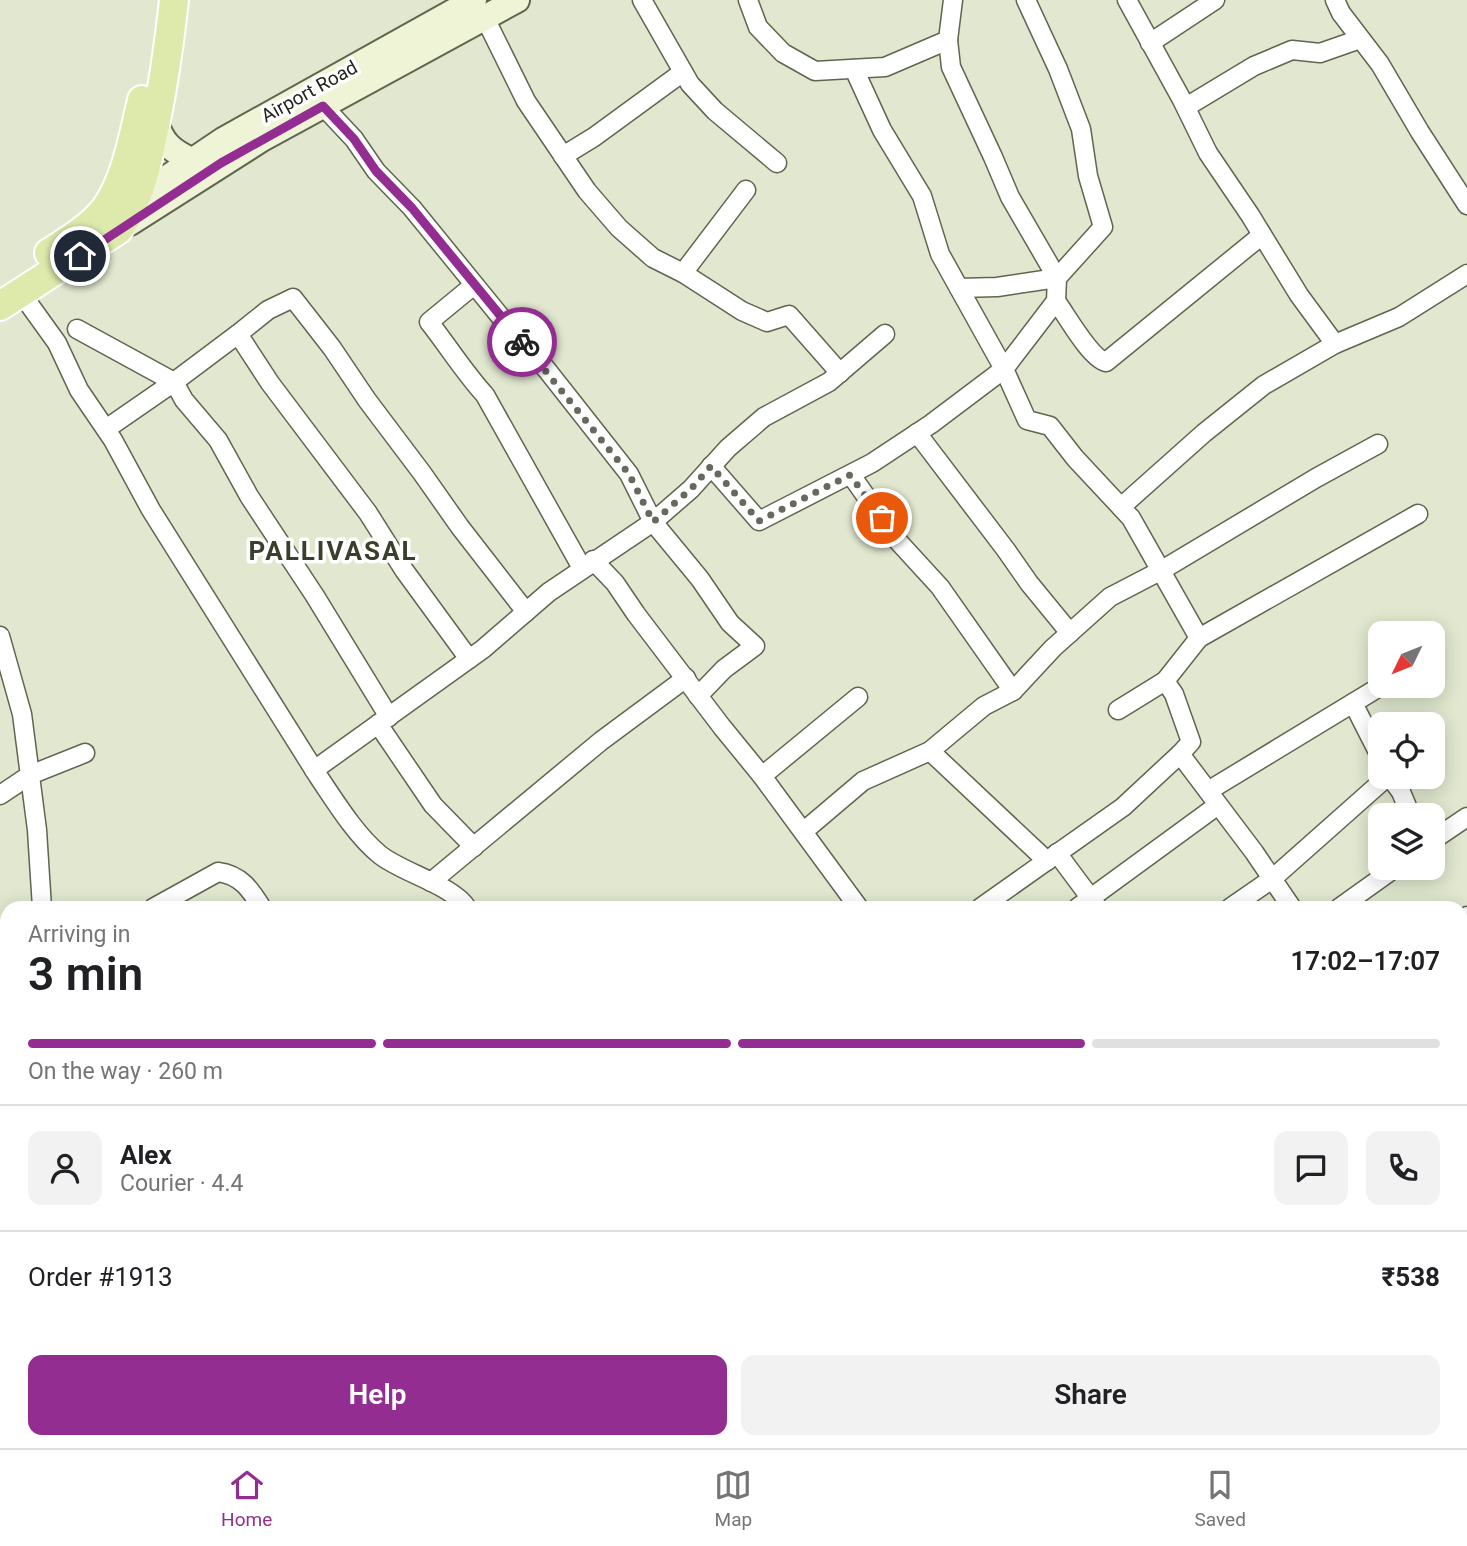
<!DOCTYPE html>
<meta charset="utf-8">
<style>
:root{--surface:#fff;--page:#f2f2f2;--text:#202124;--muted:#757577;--line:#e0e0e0;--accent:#942d91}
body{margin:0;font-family:Roboto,sans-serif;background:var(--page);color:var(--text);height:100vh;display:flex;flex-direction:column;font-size:26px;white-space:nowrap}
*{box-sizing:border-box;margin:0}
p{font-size:23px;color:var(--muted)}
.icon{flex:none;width:38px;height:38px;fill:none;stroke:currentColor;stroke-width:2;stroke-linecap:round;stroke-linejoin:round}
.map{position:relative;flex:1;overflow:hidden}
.details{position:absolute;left:0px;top:901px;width:1468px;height:548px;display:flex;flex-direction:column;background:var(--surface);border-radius:21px 21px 0 0;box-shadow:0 4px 18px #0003}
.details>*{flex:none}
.needle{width:46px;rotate:227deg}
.tools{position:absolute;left:1368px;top:621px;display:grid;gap:14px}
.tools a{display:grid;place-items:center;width:77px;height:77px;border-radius:14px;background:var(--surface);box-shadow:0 4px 18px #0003;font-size:35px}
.pin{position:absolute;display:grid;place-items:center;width:60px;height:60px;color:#fff;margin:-30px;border:4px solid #fff;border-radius:50%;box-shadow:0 2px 7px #0007}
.courier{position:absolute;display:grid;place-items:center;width:70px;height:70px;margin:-35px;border:5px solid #942d91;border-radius:50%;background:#fff;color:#222;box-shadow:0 2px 9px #0007}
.summary em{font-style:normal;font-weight:600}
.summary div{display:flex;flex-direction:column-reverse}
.summary{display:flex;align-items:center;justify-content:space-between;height:119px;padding:0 28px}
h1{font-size:46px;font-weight:600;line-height:52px}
.bar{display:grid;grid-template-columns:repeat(4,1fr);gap:10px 7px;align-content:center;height:84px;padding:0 28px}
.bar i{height:9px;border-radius:5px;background:var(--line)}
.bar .active{background:var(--accent)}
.bar p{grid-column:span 4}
.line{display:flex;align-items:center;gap:18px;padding:0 28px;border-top:2px solid var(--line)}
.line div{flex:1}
.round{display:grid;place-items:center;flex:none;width:74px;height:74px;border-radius:14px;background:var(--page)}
.primary-button{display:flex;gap:14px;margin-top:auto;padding:14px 28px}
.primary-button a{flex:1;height:80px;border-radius:14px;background:var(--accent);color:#fff;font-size:28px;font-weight:600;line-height:80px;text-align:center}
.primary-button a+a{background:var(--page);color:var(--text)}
.tabs{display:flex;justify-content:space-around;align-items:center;height:98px;border-top:2px solid var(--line);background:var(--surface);font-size:19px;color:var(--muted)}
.tabs a{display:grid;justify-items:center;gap:4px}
.tabs .active{color:var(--accent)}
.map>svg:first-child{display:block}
.built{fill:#d7dfbf}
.water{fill:#929d6e}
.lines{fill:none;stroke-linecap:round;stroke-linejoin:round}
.minor-casing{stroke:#5f654f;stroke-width:21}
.secondary-casing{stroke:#5f654f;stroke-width:28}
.primary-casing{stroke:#fff;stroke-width:32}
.minor{stroke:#fff;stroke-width:18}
.secondary{stroke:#eef4d5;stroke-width:24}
.primary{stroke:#ddeaac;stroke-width:28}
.done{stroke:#66695b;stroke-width:7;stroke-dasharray:0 12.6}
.route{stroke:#942d91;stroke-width:9}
.labels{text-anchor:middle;stroke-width:7;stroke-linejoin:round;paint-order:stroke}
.street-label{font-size:19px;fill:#23251c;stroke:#fff}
.district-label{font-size:26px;font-weight:bold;letter-spacing:2px;fill:#3a3f2b;stroke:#fff}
</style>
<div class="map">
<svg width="1467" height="1448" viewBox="0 0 1467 1448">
<rect width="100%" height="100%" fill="#e1e8cf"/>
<g class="built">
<path d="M 1467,1402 L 1467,1448 L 1419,1448 L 1425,1442 L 1461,1442 L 1461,1408 Z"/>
<path d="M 1270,1442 L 1374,1442 L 1380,1448 L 1263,1448 Z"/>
</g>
<path class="water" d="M 452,1442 L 564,1442 L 565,1448 L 454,1448 Z"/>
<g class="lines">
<g class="minor-casing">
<g id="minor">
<path d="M 642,0 L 690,84 L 715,111 L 777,163"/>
<path d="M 748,0 L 758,27 L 783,53 L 815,71 L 885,67 L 948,40 L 953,0"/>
<path d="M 1026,0 L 1058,69 L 1081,129 L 1088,176 L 1103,227 L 1057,278 L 1056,301 L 1004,369 L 1027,420 L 1050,426 L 1075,458 L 1131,518 L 1199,638 L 1165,681 L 1118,710"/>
<path d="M 1127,0 L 1182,100 L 1208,153 L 1250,215 L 1299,295 L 1335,344"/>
<path d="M 1335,0 L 1341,13 L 1380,64 L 1420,132 L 1467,205"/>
<path d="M 485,18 L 526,101 L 587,191 L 619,228 L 653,258 L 683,273 L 746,190"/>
<path d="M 948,40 L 951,67 L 993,157 L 1010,197 L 1057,278 L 997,287 L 959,288"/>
<path d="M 1150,43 L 1215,0"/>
<path d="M 323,106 L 354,139 L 376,171 L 412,208 L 504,321 L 547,370 L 629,474 L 653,522 L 700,579 L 730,623 L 755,646 L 724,669 L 698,696"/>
<path d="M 1186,107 L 1254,66 L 1292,50 L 1320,53 L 1360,39"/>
<path d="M 563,156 L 594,137 L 683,72"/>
<path d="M 683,273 L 742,311 L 767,322 L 789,315 L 840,373"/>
<path d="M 474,285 L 429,322 C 448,346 464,372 485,395 L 582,568"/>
<path d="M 21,293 L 57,343 L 79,390 L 113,440 L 151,510 L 318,776 C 335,801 355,834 379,854 C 400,872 453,885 467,908"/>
<path d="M 1056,301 C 1067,316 1090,358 1106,362 L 1262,235"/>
<path d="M 77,329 L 174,382 L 238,334"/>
<path d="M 106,429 L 174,382 L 184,400 L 218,440 L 249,496 L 315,596 L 389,717"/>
<path d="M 917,433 L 1006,550 L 1029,583 L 1070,633"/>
<path d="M 711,466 L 759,521 L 872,463 L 931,424 L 1004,369 L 940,254 L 922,196 L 882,130 L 854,69"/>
<path d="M 851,475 L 896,539 L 940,587 L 1013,691"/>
<path d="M 1121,507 L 1204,433 L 1264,385 L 1335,344 L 1399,317 L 1467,274"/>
<path d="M 593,560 L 615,583 L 636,614 L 722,727 L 762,776 L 859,908"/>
<path d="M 0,636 L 22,714 L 37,830 L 42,908"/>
<path d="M 1199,638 L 1418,514"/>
<path d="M 469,659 L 404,570 L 368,513 L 270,383 L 238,334 L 268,310 L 293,298 L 332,348 L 367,400 L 422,473 L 460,527 L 526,612"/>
<path d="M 1165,681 L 1174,694 L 1191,742 L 1180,754"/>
<path d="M 1353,703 L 1381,758"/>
<path d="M 378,724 L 433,805 L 474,847"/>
<path d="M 930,751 L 1047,861"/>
<path d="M 314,770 L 483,649 L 549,592 L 653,522 L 691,489 L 728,448 L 764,417 L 829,382 L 885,334"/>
<path d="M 762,776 L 858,697"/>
<path d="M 1390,777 L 1401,792 L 1411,816"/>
<path d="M 1208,791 L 1381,686"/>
<path d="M 0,795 L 30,775 L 85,753"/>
<path d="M 804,831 L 863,781 L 930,751 L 984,706 L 1013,691 L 1053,648 L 1110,597 L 1162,570 L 1316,478 L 1378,444"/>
<path d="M 1433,840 L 1467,817"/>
<path d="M 1057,853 L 1098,908"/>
<path d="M 431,882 L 601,741 L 686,678"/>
<path d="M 153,908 L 218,872 C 241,875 250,889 262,908"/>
<path d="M 980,908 L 1123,807 L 1180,754 L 1254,852 L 1292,908"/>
<path d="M 1077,908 L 1218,805"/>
<path d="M 1230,908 L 1272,879 L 1387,777"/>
<path d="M 1339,908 L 1395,868"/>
<path d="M 1461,920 L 1467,916"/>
<path d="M 0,959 L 7,955"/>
<path d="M 1461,1004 L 1467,1000"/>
<path d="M 0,1029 L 7,1026"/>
<path d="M 1461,1089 L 1467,1086"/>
<path d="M 0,1338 L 7,1335"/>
<path d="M 153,1442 L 156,1448"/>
<path d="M 393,1442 L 394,1448"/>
<path d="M 616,1448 L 624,1442"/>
<path d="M 820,1448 L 827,1442"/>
<path d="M 924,1448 L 929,1442"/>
<path d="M 1019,1448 L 1025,1442"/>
<path d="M 1239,1448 L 1246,1442"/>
</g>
</g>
<g class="secondary-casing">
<g id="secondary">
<path d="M 156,122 C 162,143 172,151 191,160"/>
<path d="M 128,204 L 223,140 L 474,0"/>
<path d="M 130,223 L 262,139 L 517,0"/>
</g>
</g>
<g class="primary-casing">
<g id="primary">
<path d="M 49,253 C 69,240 91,227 105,209 C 126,181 134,133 142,100"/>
<path d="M 0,306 L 118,230 C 139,201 146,169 153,134 C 163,90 169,45 174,0"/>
</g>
</g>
<use href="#minor" class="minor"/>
<use href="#secondary" class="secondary"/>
<use href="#primary" class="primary"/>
</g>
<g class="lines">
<path class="done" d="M 522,342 L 629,474 L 653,522 L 691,489 L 711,466 L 759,521 L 850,475 L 882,518"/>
<path class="route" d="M 80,256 L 221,163 L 323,106 L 354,139 L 376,171 L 412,208 L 522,342"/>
</g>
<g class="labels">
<g class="street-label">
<text transform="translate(309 91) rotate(-29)" y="7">Airport Road</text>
</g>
<g class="district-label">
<text x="333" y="560">PALLIVASAL</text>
</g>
</g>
</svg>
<div class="tools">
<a><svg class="needle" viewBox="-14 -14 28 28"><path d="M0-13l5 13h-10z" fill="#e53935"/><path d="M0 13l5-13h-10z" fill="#757577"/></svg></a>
<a><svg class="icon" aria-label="locate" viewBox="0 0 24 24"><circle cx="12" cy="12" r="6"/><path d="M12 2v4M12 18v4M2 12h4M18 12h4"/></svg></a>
<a><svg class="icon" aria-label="layers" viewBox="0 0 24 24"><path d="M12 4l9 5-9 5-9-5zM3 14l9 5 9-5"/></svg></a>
</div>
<div class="pin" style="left:882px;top:518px;background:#ea580c"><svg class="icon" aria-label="bag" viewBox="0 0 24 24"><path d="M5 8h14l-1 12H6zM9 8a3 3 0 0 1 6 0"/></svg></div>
<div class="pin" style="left:80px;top:256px;background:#1f2937"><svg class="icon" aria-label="home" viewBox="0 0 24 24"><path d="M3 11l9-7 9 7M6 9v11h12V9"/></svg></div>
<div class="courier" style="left:522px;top:342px"><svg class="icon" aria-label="bike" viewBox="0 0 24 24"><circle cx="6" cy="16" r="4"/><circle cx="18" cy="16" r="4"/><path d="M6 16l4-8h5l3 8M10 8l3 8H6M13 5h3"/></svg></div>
<section class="details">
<div class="summary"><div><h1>3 min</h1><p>Arriving in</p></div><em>17:02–17:07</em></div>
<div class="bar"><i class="active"></i><i class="active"></i><i class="active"></i><i></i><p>On the way · 260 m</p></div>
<div class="line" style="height:126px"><a class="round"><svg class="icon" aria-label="person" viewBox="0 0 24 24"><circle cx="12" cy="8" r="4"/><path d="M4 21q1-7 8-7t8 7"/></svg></a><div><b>Alex</b><p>Courier · 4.4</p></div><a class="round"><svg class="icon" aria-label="chat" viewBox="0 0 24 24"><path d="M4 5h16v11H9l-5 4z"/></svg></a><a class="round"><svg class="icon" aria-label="phone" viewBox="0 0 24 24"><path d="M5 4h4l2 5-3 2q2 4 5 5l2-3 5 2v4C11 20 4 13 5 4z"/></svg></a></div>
<div class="line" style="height:91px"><div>Order #1913</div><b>₹538</b></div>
<div class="primary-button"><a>Help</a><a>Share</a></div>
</section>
</div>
<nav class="tabs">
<a class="active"><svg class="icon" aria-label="home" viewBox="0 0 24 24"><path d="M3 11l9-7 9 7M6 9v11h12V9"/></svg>Home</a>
<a><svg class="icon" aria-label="map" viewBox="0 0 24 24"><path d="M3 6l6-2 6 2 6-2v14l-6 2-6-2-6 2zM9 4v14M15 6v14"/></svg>Map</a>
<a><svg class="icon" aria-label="saved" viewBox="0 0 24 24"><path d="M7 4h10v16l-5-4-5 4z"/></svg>Saved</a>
</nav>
